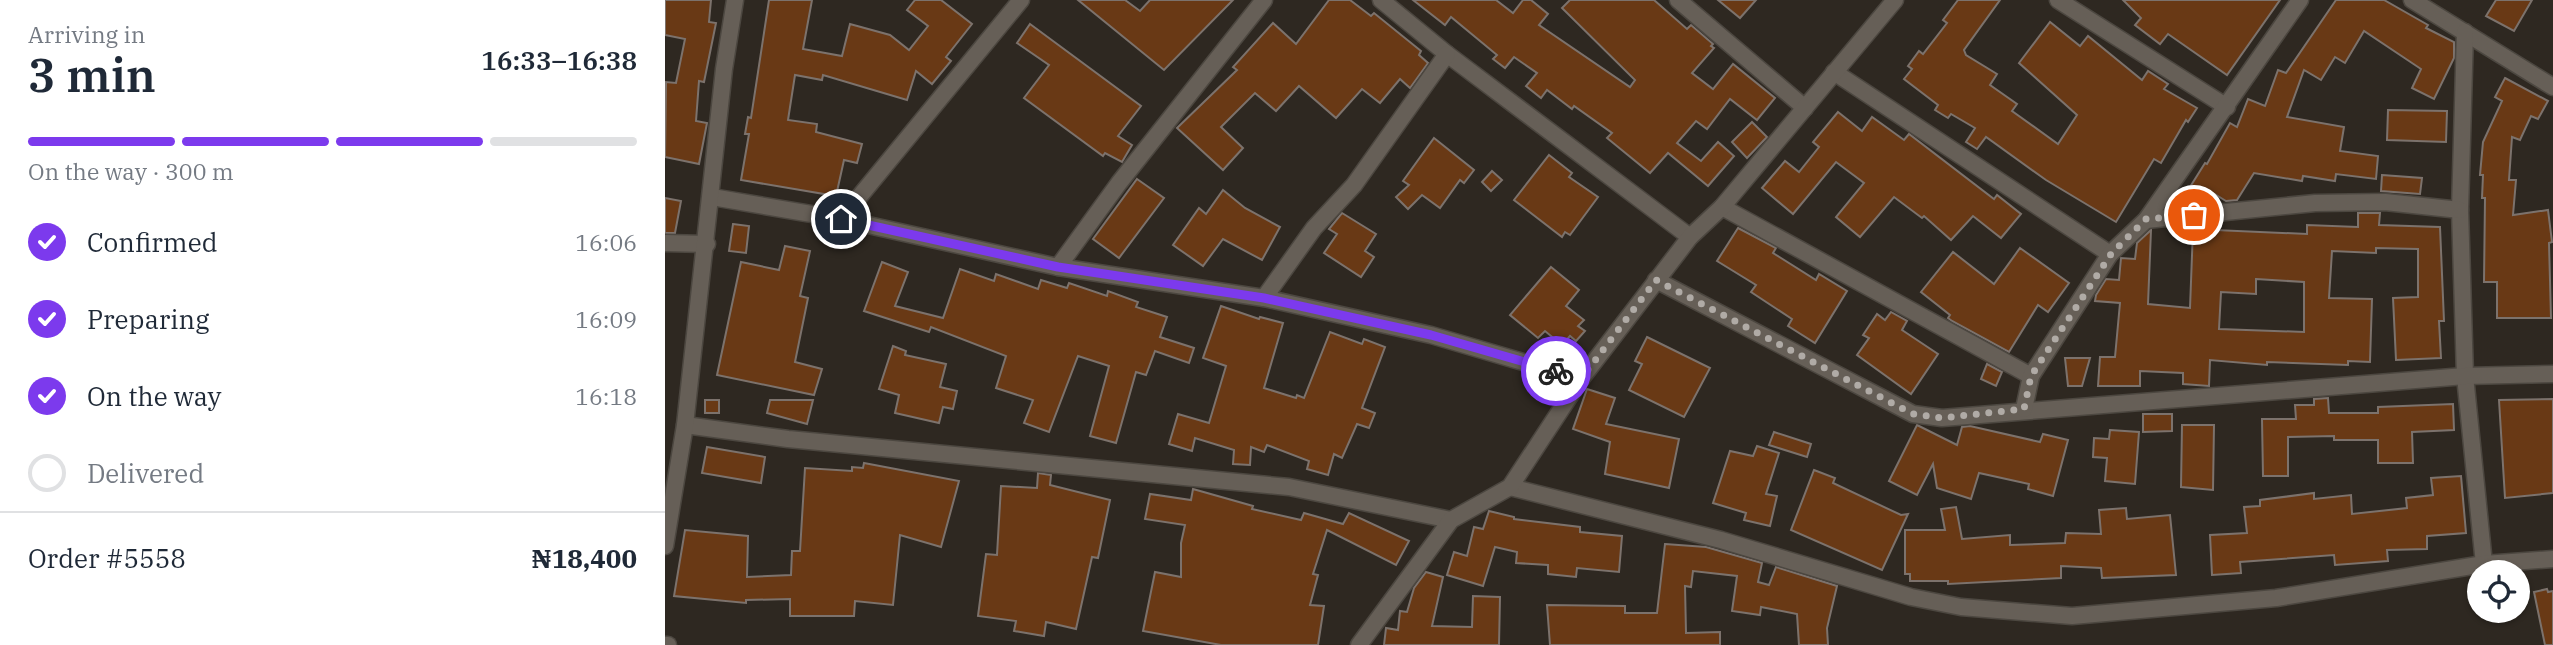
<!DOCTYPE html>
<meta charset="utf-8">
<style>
:root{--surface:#fff;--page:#f2f2f3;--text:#1f2937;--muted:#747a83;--line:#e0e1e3;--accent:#7c3aed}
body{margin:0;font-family:"IBM Plex Serif",serif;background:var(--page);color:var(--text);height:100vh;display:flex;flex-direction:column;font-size:26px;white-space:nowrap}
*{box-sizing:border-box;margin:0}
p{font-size:23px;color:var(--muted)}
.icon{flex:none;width:38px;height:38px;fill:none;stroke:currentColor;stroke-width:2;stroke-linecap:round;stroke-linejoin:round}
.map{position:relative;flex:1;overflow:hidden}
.drawer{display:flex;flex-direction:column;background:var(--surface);width:665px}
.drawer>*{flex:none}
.fabs{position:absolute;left:1802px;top:560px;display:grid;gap:14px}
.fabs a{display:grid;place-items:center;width:63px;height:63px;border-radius:50%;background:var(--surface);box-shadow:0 2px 5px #0004;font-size:35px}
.pin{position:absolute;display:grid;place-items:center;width:60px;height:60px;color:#fff;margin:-30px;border:4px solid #fff;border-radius:50%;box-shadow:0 2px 7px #0007}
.courier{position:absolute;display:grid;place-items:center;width:70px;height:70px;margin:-35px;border:5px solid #7c3aed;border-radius:50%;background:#fff;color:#222;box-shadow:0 2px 9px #0007}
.summary em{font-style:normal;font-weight:600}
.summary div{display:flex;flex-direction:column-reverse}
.summary{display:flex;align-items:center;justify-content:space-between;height:119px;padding:0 28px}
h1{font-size:46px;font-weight:600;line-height:52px}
.bar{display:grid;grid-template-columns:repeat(4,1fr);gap:10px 7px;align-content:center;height:84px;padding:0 28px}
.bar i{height:9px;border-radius:5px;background:var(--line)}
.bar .active{background:var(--accent)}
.bar p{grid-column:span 4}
.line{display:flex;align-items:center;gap:18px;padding:0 28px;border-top:2px solid var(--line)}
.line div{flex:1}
ol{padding:0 28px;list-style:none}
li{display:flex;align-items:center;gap:21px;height:77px}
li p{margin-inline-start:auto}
li .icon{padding:7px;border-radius:50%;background:var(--accent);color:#fff;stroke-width:4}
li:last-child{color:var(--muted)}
li i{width:38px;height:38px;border:4px solid var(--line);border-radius:50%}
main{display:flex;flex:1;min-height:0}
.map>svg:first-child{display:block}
.building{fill:#693915;stroke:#7c726c;stroke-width:2;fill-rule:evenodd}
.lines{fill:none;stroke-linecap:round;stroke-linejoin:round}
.minor-casing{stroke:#4c4740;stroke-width:19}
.minor{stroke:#665f57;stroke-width:16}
.done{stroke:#b0aba6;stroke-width:7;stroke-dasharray:0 12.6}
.route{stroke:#7c3aed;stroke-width:9}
</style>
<main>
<section class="drawer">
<div class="summary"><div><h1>3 min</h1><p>Arriving in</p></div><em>16:33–16:38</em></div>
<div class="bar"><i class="active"></i><i class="active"></i><i class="active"></i><i></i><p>On the way · 300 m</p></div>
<ol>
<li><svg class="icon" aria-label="check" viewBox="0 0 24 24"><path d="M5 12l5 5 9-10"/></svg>Confirmed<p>16:06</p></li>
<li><svg class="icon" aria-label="check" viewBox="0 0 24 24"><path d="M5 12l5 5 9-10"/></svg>Preparing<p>16:09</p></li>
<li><svg class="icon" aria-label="check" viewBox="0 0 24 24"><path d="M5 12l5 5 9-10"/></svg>On the way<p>16:18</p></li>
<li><i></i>Delivered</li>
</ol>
<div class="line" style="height:91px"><div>Order #5558</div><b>₦18,400</b></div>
</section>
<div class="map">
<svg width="1888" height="645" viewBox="0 0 1888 645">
<rect width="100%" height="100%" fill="#2e2821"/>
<g class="building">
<path d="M 0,0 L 46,0 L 44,22 L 51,23 L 39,82 L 34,81 L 31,121 L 42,123 L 34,164 L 0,157 L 1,82 L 11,83 L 20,39 L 0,35 Z"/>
<path d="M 104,0 L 147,0 L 138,49 L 177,56 L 185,24 L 225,35 L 244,50 L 263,26 L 242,10 L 250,0 L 276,0 L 307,24 L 281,57 L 286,61 L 267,84 L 251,71 L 242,100 L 158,75 L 157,80 L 130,75 L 123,120 L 152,124 L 151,132 L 197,144 L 192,163 L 179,160 L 171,196 L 76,180 L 84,134 L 80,134 L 83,117 L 86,118 Z"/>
<path d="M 413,0 L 460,0 L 475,11 L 485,0 L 568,0 L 499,70 Z"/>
<path d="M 664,0 L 685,0 L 706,16 L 709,13 L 756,51 L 754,55 L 763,63 L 745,88 L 735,79 L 715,103 L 697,89 L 671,118 L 634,86 L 611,111 L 590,93 L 556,127 L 578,148 L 558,170 L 512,128 L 572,70 L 568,67 L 608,23 L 631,44 Z"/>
<path d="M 748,0 L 831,0 L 848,13 L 858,0 L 866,0 L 883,14 L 874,25 L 965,87 L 970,80 L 897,8 L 905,0 L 989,0 L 1022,29 L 1026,25 L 1048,44 L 1046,46 L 1049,48 L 1027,73 L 1048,89 L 1068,64 L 1110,98 L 1092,120 L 1065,99 L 1042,129 L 1031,121 L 1012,143 L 1036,161 L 1053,142 L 1069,156 L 1043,186 L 1003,153 L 985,173 L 942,138 L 947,133 L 909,106 L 907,109 L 882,90 L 876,98 L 861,86 L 872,73 L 849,57 L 840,68 L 828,59 L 832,55 L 786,17 L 780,25 Z"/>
<path d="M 1053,0 L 1091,0 L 1075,18 Z"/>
<path d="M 1293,0 L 1335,0 L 1299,50 L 1301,55 L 1332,74 L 1325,85 L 1352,104 L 1347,111 L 1393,144 L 1412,115 L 1354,63 L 1385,22 L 1415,46 L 1423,36 L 1477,80 L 1483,71 L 1503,84 L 1499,89 L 1532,108 L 1523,122 L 1521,120 L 1496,163 L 1489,159 L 1451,222 L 1381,180 L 1321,137 L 1312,149 L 1301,142 L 1310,128 L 1286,114 L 1283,118 L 1270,110 L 1273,105 L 1239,79 L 1247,69 L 1243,66 L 1254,51 L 1258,54 L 1282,23 L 1278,20 Z"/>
<path d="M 1458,0 L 1615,0 L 1562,75 L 1503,34 L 1495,44 L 1470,25 L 1476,18 Z"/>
<path d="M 1671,0 L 1719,0 L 1763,25 L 1761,28 L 1789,42 L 1789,58 L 1769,99 L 1747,88 L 1756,69 L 1699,31 L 1680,63 L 1670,57 L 1656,80 L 1639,70 L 1622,117 L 1679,127 L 1675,151 L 1713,156 L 1711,179 L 1671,174 L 1670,181 L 1638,176 L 1637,181 L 1589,173 L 1572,200 L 1561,201 L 1548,193 L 1541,203 L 1534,204 L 1520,195 L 1540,163 L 1542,164 L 1565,123 L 1572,127 L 1583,99 L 1600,106 L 1613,70 L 1621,73 Z"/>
<path d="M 1831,0 L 1867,0 L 1849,31 L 1821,16 Z"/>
<path d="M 365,24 L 476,106 L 453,136 L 467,145 L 457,162 L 440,153 L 438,156 L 359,98 L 384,65 L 352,43 Z"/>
<path d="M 1840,78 L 1883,101 L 1873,119 L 1866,116 L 1855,140 L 1847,137 L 1844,180 L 1851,180 L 1848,215 L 1883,210 L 1887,242 L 1884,243 L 1886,318 L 1832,318 L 1832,282 L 1819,282 L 1820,198 L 1817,198 L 1818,175 L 1815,175 L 1818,142 L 1837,101 L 1830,97 Z"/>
<path d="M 1723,110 L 1782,111 L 1781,142 L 1722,140 Z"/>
<path d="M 1173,112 L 1197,131 L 1207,117 L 1239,140 L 1244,134 L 1329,199 L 1332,195 L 1356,214 L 1336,238 L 1308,216 L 1286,240 L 1259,216 L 1257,218 L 1229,197 L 1195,237 L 1171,217 L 1199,183 L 1171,162 L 1128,214 L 1097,188 L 1120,161 L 1134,172 L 1154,147 L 1148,142 Z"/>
<path d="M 1087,122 L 1102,137 L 1082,158 L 1067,142 Z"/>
<path d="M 769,138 L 809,170 L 799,183 L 795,180 L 775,208 L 757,195 L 743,209 L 731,197 L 744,185 L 738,181 Z"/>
<path d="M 884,155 L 907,173 L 904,177 L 933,197 L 905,235 L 900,232 L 897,237 L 849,200 Z"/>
<path d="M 827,171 L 837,180 L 826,191 L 817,182 Z"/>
<path d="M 1717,175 L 1757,178 L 1755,194 L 1716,191 Z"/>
<path d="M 472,179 L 499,198 L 454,258 L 428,239 Z"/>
<path d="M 558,190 L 580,208 L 615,227 L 597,260 L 558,239 L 538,266 L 508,245 L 534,208 L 541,214 Z"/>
<path d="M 0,198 L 16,201 L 10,233 L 0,233 Z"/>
<path d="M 677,213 L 711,234 L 700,251 L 709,257 L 696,277 L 659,253 L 672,234 L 664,229 Z"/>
<path d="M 1693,213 L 1715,213 L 1714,225 L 1775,227 L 1779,321 L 1774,321 L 1776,358 L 1731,360 L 1728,298 L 1753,297 L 1753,249 L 1711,248 L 1711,253 L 1667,251 L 1664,298 L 1707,299 L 1705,362 L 1683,361 L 1683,365 L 1602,362 L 1602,365 L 1545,360 L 1544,386 L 1518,384 L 1518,373 L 1475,371 L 1475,386 L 1433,386 L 1435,357 L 1450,357 L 1455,303 L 1430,301 L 1431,295 L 1441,279 L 1454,280 L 1456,258 L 1470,259 L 1472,243 L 1486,230 L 1483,304 L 1525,308 L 1528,229 L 1642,234 L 1642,225 L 1693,227 ZM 1591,279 L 1639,282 L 1639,332 L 1554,329 L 1556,292 L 1591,294 Z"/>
<path d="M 68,224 L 84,226 L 81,253 L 64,251 Z"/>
<path d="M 1073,228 L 1111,248 L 1108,253 L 1151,280 L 1154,274 L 1182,291 L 1150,343 L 1123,326 L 1127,319 L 1086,292 L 1091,285 L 1052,261 Z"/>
<path d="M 120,246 L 145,251 L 135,296 L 143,298 L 130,362 L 157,369 L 149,395 L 52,375 L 76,262 L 114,270 Z"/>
<path d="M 1355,248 L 1404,283 L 1383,312 L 1373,305 L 1344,352 L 1287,321 L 1283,318 L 1285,315 L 1256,292 L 1288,252 L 1329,284 Z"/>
<path d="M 217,262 L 243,272 L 230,306 L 278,318 L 295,269 L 329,281 L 331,274 L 373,289 L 376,280 L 402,288 L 404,283 L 442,296 L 443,291 L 473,302 L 471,307 L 502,317 L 495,337 L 529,348 L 524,363 L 490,351 L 481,375 L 471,372 L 451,443 L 425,436 L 444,366 L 413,356 L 384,432 L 359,423 L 368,400 L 331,388 L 341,356 L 266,327 L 264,332 L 199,311 Z"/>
<path d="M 886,267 L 914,290 L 901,306 L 919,320 L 913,326 L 920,331 L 911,341 L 905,336 L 897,345 L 880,331 L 873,338 L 845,315 Z"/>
<path d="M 556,306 L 594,319 L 595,317 L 618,323 L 599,388 L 631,398 L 632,395 L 639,398 L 665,332 L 697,344 L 699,339 L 720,347 L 697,408 L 710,413 L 704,428 L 692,424 L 677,458 L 669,454 L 663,475 L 642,469 L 644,461 L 602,445 L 599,452 L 586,447 L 585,465 L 568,464 L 569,450 L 530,438 L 527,451 L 504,444 L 513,414 L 544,423 L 561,366 L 538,358 Z"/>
<path d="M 1226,312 L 1242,321 L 1237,330 L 1273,354 L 1246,394 L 1192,355 L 1204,338 L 1198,335 L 1212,314 L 1220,320 Z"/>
<path d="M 982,337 L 1045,368 L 1019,417 L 964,390 L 977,364 L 970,361 Z"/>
<path d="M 228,346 L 241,351 L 240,355 L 281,364 L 275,387 L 292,391 L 288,409 L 278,407 L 274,423 L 230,413 L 234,395 L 214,389 Z"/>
<path d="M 1400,358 L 1425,358 L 1417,386 L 1403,386 Z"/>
<path d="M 1322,364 L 1337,372 L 1331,386 L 1316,379 Z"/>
<path d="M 922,389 L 950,398 L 941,424 L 1014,439 L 1004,488 L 940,474 L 945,442 L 908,429 Z"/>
<path d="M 1663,398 L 1664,413 L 1713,413 L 1713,407 L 1788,404 L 1789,430 L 1747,432 L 1748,463 L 1713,463 L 1713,440 L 1669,440 L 1669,436 L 1623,437 L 1623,476 L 1598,476 L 1597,419 L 1631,419 L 1630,405 L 1649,405 L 1649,399 Z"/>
<path d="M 1888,399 L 1888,493 L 1840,498 L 1834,400 Z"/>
<rect x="40" y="400" width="14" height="13"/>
<path d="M 105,400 L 148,400 L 142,424 L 102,413 Z"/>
<path d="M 1478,414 L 1507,414 L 1507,431 L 1478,432 Z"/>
<path d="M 1252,425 L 1292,445 L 1297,427 L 1305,426 L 1375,442 L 1378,434 L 1403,440 L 1388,496 L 1363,489 L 1364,484 L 1314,473 L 1306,499 L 1272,488 L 1268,464 L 1252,495 L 1224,481 Z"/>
<path d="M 1517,425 L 1549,425 L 1548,490 L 1516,487 Z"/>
<path d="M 1445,430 L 1474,432 L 1470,484 L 1440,481 L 1442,458 L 1428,457 L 1429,438 L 1444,439 Z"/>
<path d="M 1109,432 L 1146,444 L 1142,457 L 1104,445 Z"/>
<path d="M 1092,446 L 1114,453 L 1101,494 L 1112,496 L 1105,526 L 1079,520 L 1081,513 L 1048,503 L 1065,451 L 1088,456 Z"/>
<path d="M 42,447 L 100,457 L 96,483 L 37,473 Z"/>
<path d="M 199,463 L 294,481 L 276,547 L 235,535 L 228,605 L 190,601 L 189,616 L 125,616 L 125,599 L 81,600 L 81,603 L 9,596 L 20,530 L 83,536 L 82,577 L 126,575 L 127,551 L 135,551 L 140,468 L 187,471 L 187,467 L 198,468 Z"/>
<path d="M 1149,470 L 1170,478 L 1168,483 L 1236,515 L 1243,514 L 1217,570 L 1126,530 Z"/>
<path d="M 373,473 L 386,475 L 385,485 L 445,500 L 433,558 L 427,557 L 411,629 L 381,622 L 379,636 L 349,631 L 351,621 L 313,616 L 321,554 L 332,555 L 336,486 L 372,488 Z"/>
<path d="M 1796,476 L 1801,533 L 1762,536 L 1762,549 L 1722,550 L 1723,561 L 1670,565 L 1669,555 L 1575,562 L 1576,573 L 1547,575 L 1545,535 L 1582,533 L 1579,507 L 1595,506 L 1595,500 L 1649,493 L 1649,499 L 1686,495 L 1687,514 L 1742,508 L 1741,498 L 1768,495 L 1766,478 Z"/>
<path d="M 528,489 L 588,506 L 587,509 L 636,520 L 639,513 L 678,524 L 684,513 L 744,541 L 731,565 L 662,530 L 648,574 L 653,575 L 645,605 L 659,606 L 653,645 L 556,645 L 478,631 L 490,572 L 516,577 L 516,543 L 520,525 L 480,519 L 485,494 L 526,500 Z"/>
<path d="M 1291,507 L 1297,539 L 1345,535 L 1345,545 L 1400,543 L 1401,533 L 1436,534 L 1434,510 L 1461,508 L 1462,519 L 1505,515 L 1511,575 L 1437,578 L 1436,568 L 1396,566 L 1396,578 L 1283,584 L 1283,581 L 1245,581 L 1245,574 L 1240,574 L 1240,530 L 1280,530 L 1276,509 Z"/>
<path d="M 824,511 L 849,517 L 849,519 L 915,527 L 915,532 L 957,536 L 954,572 L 912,568 L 911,577 L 883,574 L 883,565 L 851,563 L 852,552 L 830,547 L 818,586 L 782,575 L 789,552 L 802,556 L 809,527 L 818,529 Z"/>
<path d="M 1000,544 L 1041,547 L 1097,563 L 1093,582 L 1104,585 L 1111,567 L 1172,586 L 1162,628 L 1163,645 L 1134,645 L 1132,614 L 1096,607 L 1095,615 L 1067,611 L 1072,576 L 1028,571 L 1026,587 L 1020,586 L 1021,633 L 1055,632 L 1055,645 L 885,645 L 882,605 L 960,606 L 960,613 L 992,613 Z"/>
<path d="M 761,572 L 778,577 L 767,626 L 807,627 L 808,596 L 835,597 L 834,645 L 719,645 L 721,628 L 733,630 L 735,611 L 742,612 L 749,588 Z"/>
<path d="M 1882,589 L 1883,592 L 1888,591 L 1888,645 L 1880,645 L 1869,592 Z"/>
</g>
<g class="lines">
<g class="minor-casing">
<g id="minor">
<path d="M 716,0 L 782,54 L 1025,237"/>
<path d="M 1013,0 L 1140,108"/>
<path d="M 1393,0 L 1562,107"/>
<path d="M 1747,0 L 1888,87"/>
<path d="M 1800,32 L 1795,210 L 1800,376 L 1819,564"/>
<path d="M 1169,72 L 1445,254"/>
<path d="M 47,197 L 176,219 L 393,267 L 599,298 L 766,335 L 916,379"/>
<path d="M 1057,207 L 1366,376"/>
<path d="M 176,219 L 356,0"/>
<path d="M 1481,220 L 1650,203 L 1720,202 L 1795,210"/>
<path d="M 0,243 L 42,244"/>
<path d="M 393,267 L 454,183 L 599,0"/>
<path d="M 991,280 L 1248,414 L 1277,418 L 1800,376 L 1888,374"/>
<path d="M 599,298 L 649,228 L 689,185 L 782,54"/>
<path d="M 1359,409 L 1366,376 L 1445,254 L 1481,220 L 1635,0"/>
<path d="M 20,425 L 123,439 L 624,487 L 786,520"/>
<path d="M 845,487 L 1056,540 L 1246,597 L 1296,607 L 1407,616 L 1611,598 L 1819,564 L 1888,559"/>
<path d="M 0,546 L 20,425 L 59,69 L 70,0"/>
<path d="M 0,645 L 3,645"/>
<path d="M 694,645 L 786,520 L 845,487 L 916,379 L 1025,237 L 1057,207 L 1230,0"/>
</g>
</g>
<use href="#minor" class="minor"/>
</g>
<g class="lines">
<path class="done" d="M 891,371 L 916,379 L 991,280 L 1248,414 L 1277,418 L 1359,409 L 1366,376 L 1446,254 L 1481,219 L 1529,215"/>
<path class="route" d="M 176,219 L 393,267 L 599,298 L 766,335 L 891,371"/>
</g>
</svg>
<div class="fabs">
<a><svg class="icon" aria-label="locate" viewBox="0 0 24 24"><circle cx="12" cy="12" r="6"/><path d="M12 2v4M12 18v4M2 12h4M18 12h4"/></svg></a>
</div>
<div class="pin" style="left:1529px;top:215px;background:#ea580c"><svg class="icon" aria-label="bag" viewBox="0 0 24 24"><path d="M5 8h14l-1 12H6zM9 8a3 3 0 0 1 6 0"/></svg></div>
<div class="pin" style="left:176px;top:219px;background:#1f2937"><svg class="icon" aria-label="home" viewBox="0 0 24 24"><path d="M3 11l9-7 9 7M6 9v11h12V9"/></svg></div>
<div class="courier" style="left:891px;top:371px"><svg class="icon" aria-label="bike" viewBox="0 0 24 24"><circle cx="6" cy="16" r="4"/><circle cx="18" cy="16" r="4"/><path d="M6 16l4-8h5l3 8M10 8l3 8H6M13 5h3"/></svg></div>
</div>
</main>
